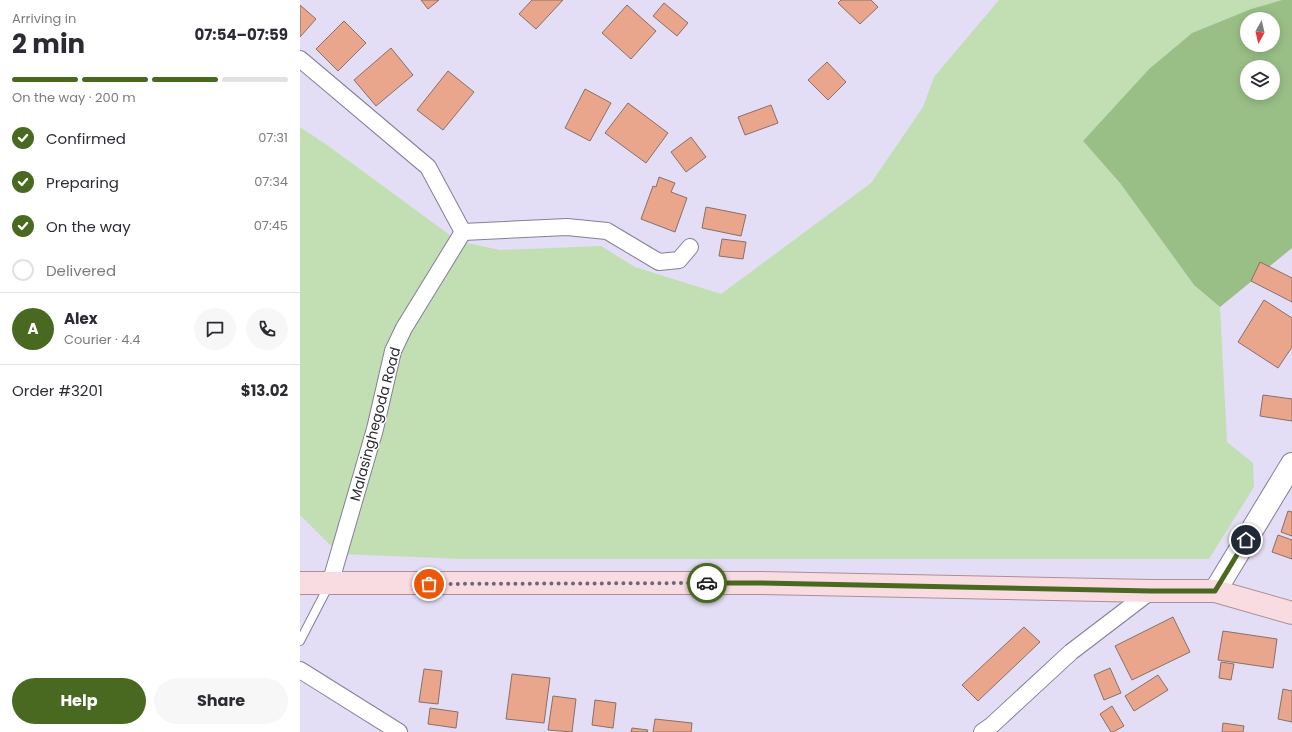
<!DOCTYPE html>
<meta charset="utf-8">
<style>
:root{--surface:#fff;--page:#f7f7f7;--text:#2b2b33;--muted:#7c7c81;--line:#e1e1e2;--accent:#496920}
body{margin:0;font-family:Poppins,sans-serif;background:var(--page);color:var(--text);height:100vh;display:flex;flex-direction:column;font-size:15px;white-space:nowrap}
*{box-sizing:border-box;margin:0}
p{font-size:13px;color:var(--muted)}
.icon{flex:none;width:22px;height:22px;fill:none;stroke:currentColor;stroke-width:2;stroke-linecap:round;stroke-linejoin:round}
.map{position:relative;flex:1;overflow:hidden}
.panel{display:flex;flex-direction:column;background:var(--surface);width:300px}
.panel>*{flex:none}
.needle{width:26px;rotate:188deg}
.controls{position:absolute;left:940px;top:12px;display:grid;gap:8px}
.controls a{display:grid;place-items:center;width:40px;height:40px;border-radius:50%;background:var(--surface);box-shadow:0 2px 10px #0003;font-size:20px}
.pin{position:absolute;display:grid;place-items:center;width:34px;height:34px;color:#fff;margin:-17px;border:2px solid #fff;border-radius:50%;box-shadow:0 1px 4px #0007}
.courier{position:absolute;display:grid;place-items:center;width:40px;height:40px;margin:-20px;border:3px solid #496920;border-radius:50%;background:#fff;color:#222;box-shadow:0 1px 5px #0007}
.overview em{font-style:normal;font-weight:700}
.overview div{display:flex;flex-direction:column-reverse}
.overview{display:flex;align-items:center;justify-content:space-between;height:68px;padding:0 12px}
h1{font-size:26px;font-weight:700;line-height:30px}
.bar{display:grid;grid-template-columns:repeat(4,1fr);gap:6px 4px;align-content:center;height:48px;padding:0 12px}
.bar i{height:5px;border-radius:3px;background:var(--line)}
.bar .current{background:var(--accent)}
.bar p{grid-column:span 4}
.line{display:flex;align-items:center;gap:10px;padding:0 12px;border-top:1px solid var(--line)}
.line div{flex:1}
.round{display:grid;place-items:center;flex:none;width:42px;height:42px;border-radius:21px;background:var(--page)}
ol{padding:0 12px;list-style:none}
li{display:flex;align-items:center;gap:12px;height:44px}
li p{margin-inline-start:auto}
li .icon{padding:4px;border-radius:50%;background:var(--accent);color:#fff;stroke-width:4}
li:last-child{color:var(--muted)}
li i{width:22px;height:22px;border:2px solid var(--line);border-radius:50%}
.button{display:flex;gap:8px;margin-top:auto;padding:8px 12px}
.button a{flex:1;height:46px;border-radius:24px;background:var(--accent);color:#fff;font-size:16px;font-weight:700;line-height:46px;text-align:center}
.button a+a{background:var(--page);color:var(--text)}
main{display:flex;flex:1;min-height:0}
.map>svg:first-child{display:block}
.green{fill:#c1dfb3}
.forest{fill:#99bf87;fill-rule:evenodd}
.building{fill:#e9a68d;stroke:#877067}
.lines{fill:none;stroke-linecap:round;stroke-linejoin:round}
.lane-casing{stroke:#847f95;stroke-width:10}
.street-casing{stroke:#847f95;stroke-width:18}
.secondary-casing{stroke:#847f95;stroke-width:24}
.primary-casing{stroke:#ad8e97;stroke-width:24}
.lane{stroke:#fff;stroke-width:8}
.street{stroke:#fff;stroke-width:16}
.secondary{stroke:#fff;stroke-width:22}
.primary{stroke:#f8dce1;stroke-width:22}
.done{stroke:#6b6876;stroke-width:4;stroke-dasharray:0 7.2}
.route{stroke:#496920;stroke-width:5}
.labels{text-anchor:middle;stroke-width:3;stroke-linejoin:round;paint-order:stroke}
.street-label{font-size:14px;fill:#2b2932;stroke:#fff}
</style>
<main>
<section class="panel">
<div class="overview"><div><h1>2 min</h1><p>Arriving in</p></div><em>07:54–07:59</em></div>
<div class="bar"><i class="current"></i><i class="current"></i><i class="current"></i><i></i><p>On the way · 200 m</p></div>
<ol>
<li><svg class="icon" aria-label="check" viewBox="0 0 24 24"><path d="M5 12l5 5 9-10"/></svg>Confirmed<p>07:31</p></li>
<li><svg class="icon" aria-label="check" viewBox="0 0 24 24"><path d="M5 12l5 5 9-10"/></svg>Preparing<p>07:34</p></li>
<li><svg class="icon" aria-label="check" viewBox="0 0 24 24"><path d="M5 12l5 5 9-10"/></svg>On the way<p>07:45</p></li>
<li><i></i>Delivered</li>
</ol>
<div class="line" style="height:72px"><b class="round" style="background:var(--accent);color:#fff">A</b><div><b>Alex</b><p>Courier · 4.4</p></div><a class="round"><svg class="icon" aria-label="chat" viewBox="0 0 24 24"><path d="M4 5h16v11H9l-5 4z"/></svg></a><a class="round"><svg class="icon" aria-label="phone" viewBox="0 0 24 24"><path d="M5 4h4l2 5-3 2q2 4 5 5l2-3 5 2v4C11 20 4 13 5 4z"/></svg></a></div>
<div class="line" style="height:52px"><div>Order #3201</div><b>$13.02</b></div>
<div class="button"><a>Help</a><a>Share</a></div>
</section>
<div class="map">
<svg width="992" height="732" viewBox="0 0 992 732">
<rect width="100%" height="100%" fill="#e3def5"/>
<path class="green" d="M 699,0 L 982,0 L 951,9 L 892,33 L 849,69 L 783,141 L 820,183 L 894,285 L 920,307 L 927,442 L 953,463 L 954,487 L 909,559 L 163,559 L 39,554 L 0,515 L 0,127 L 27,145 L 158,241 L 200,250 L 301,246 L 335,267 L 421,294 L 571,183 L 623,107 L 634,77 Z"/>
<path class="forest" d="M 982,0 L 992,0 L 992,248 L 920,307 L 894,285 L 820,183 L 783,141 L 849,69 L 892,33 L 951,9 ZM 947,19 L 973,19 L 973,45 L 947,45 ZM 947,67 L 973,67 L 973,93 L 947,93 Z"/>
<g class="building">
<path d="M 121,0 L 139,0 L 128,9 Z"/>
<path d="M 232,0 L 263,0 L 236,29 L 219,14 Z"/>
<path d="M 541,0 L 571,0 L 578,7 L 560,24 L 538,3 Z"/>
<path d="M 364,3 L 388,23 L 377,36 L 353,16 Z"/>
<path d="M 0,5 L 16,19 L 0,37 Z"/>
<path d="M 327,5 L 356,31 L 331,59 L 302,33 Z"/>
<path d="M 44,21 L 66,43 L 38,71 L 16,49 Z"/>
<path d="M 91,48 L 113,75 L 76,106 L 54,80 Z"/>
<path d="M 527,62 L 546,82 L 528,100 L 508,80 Z"/>
<path d="M 148,71 L 174,92 L 143,130 L 117,110 Z"/>
<path d="M 285,89 L 311,103 L 290,141 L 265,128 Z"/>
<path d="M 328,103 L 368,133 L 346,163 L 305,133 Z"/>
<path d="M 471,105 L 478,123 L 445,135 L 438,117 Z"/>
<path d="M 391,137 L 406,157 L 386,172 L 371,152 Z"/>
<path d="M 359,177 L 375,183 L 371,192 L 387,198 L 375,232 L 341,219 L 353,186 L 356,187 Z"/>
<path d="M 406,207 L 446,215 L 441,236 L 402,228 Z"/>
<path d="M 422,239 L 446,242 L 443,259 L 419,256 Z"/>
<path d="M 960,262 L 992,278 L 992,302 L 951,281 Z"/>
<path d="M 964,300 L 992,318 L 992,347 L 978,368 L 938,342 Z"/>
<path d="M 963,395 L 992,399 L 992,421 L 960,416 Z"/>
<path d="M 988,511 L 992,512 L 992,536 L 981,532 Z"/>
<path d="M 978,535 L 992,540 L 992,559 L 972,552 Z"/>
<path d="M 873,617 L 890,652 L 832,680 L 815,646 Z"/>
<path d="M 724,627 L 740,642 L 678,701 L 662,685 Z"/>
<path d="M 923,631 L 977,639 L 973,668 L 918,660 Z"/>
<path d="M 921,662 L 934,664 L 931,680 L 919,678 Z"/>
<path d="M 810,668 L 821,693 L 804,700 L 794,675 Z"/>
<path d="M 124,669 L 142,671 L 138,704 L 119,702 Z"/>
<path d="M 212,674 L 250,678 L 244,723 L 206,719 Z"/>
<path d="M 858,675 L 868,690 L 834,711 L 825,696 Z"/>
<path d="M 983,689 L 992,691 L 992,722 L 978,719 Z"/>
<path d="M 253,696 L 276,699 L 272,732 L 248,730 Z"/>
<path d="M 295,700 L 316,703 L 313,728 L 292,725 Z"/>
<path d="M 812,706 L 824,726 L 813,732 L 811,732 L 800,714 Z"/>
<path d="M 130,708 L 158,712 L 156,728 L 128,724 Z"/>
<path d="M 355,719 L 392,723 L 391,732 L 353,732 Z"/>
<path d="M 923,723 L 944,726 L 943,732 L 922,732 Z"/>
<path d="M 332,728 L 348,730 L 347,732 L 331,732 Z"/>
</g>
<g class="lines">
<g class="lane-casing">
<path id="lane" d="M 0,641 L 29,585"/>
</g>
<g class="street-casing">
<g id="street">
<path d="M 0,59 L 128,167 L 163,232 L 104,328 L 93,351 L 75,429 L 30,584"/>
<path d="M 163,232 L 267,227 L 307,231 L 359,262 L 379,260 L 390,247"/>
<path d="M 0,670 L 99,732"/>
<path d="M 682,732 L 692,725 L 771,652 L 851,591"/>
</g>
</g>
<g class="secondary-casing">
<path id="secondary" d="M 915,591 L 992,464"/>
</g>
<g class="primary-casing">
<path id="primary" d="M 0,583 L 462,583 L 851,591 L 915,591 L 992,613"/>
</g>
<use href="#lane" class="lane"/>
<use href="#street" class="street"/>
<use href="#secondary" class="secondary"/>
<use href="#primary" class="primary"/>
</g>
<g class="lines">
<path class="done" d="M 129,584 L 407,583"/>
<path class="route" d="M 407,583 L 462,583 L 851,591 L 915,591 L 946,540"/>
</g>
<g class="labels">
<g class="street-label">
<text transform="translate(75 424) rotate(-75)" y="5">Malasinghegoda Road</text>
</g>
</g>
</svg>
<div class="controls">
<a><svg class="needle" viewBox="-14 -14 28 28"><path d="M0-13l5 13h-10z" fill="#e53935"/><path d="M0 13l5-13h-10z" fill="#7c7c81"/></svg></a>
<a><svg class="icon" aria-label="layers" viewBox="0 0 24 24"><path d="M12 4l9 5-9 5-9-5zM3 14l9 5 9-5"/></svg></a>
</div>
<div class="pin" style="left:129px;top:584px;background:#ea580c"><svg class="icon" aria-label="bag" viewBox="0 0 24 24"><path d="M5 8h14l-1 12H6zM9 8a3 3 0 0 1 6 0"/></svg></div>
<div class="pin" style="left:946px;top:540px;background:#1f2937"><svg class="icon" aria-label="home" viewBox="0 0 24 24"><path d="M3 11l9-7 9 7M6 9v11h12V9"/></svg></div>
<div class="courier" style="left:407px;top:583px"><svg class="icon" aria-label="car" viewBox="0 0 24 24"><path d="M5 17H2v-5l4-1 3-4h7l3 4 3 1v5h-3M9 17h6M6 11h13"/><circle cx="7" cy="17" r="2"/><circle cx="17" cy="17" r="2"/></svg></div>
</div>
</main>
